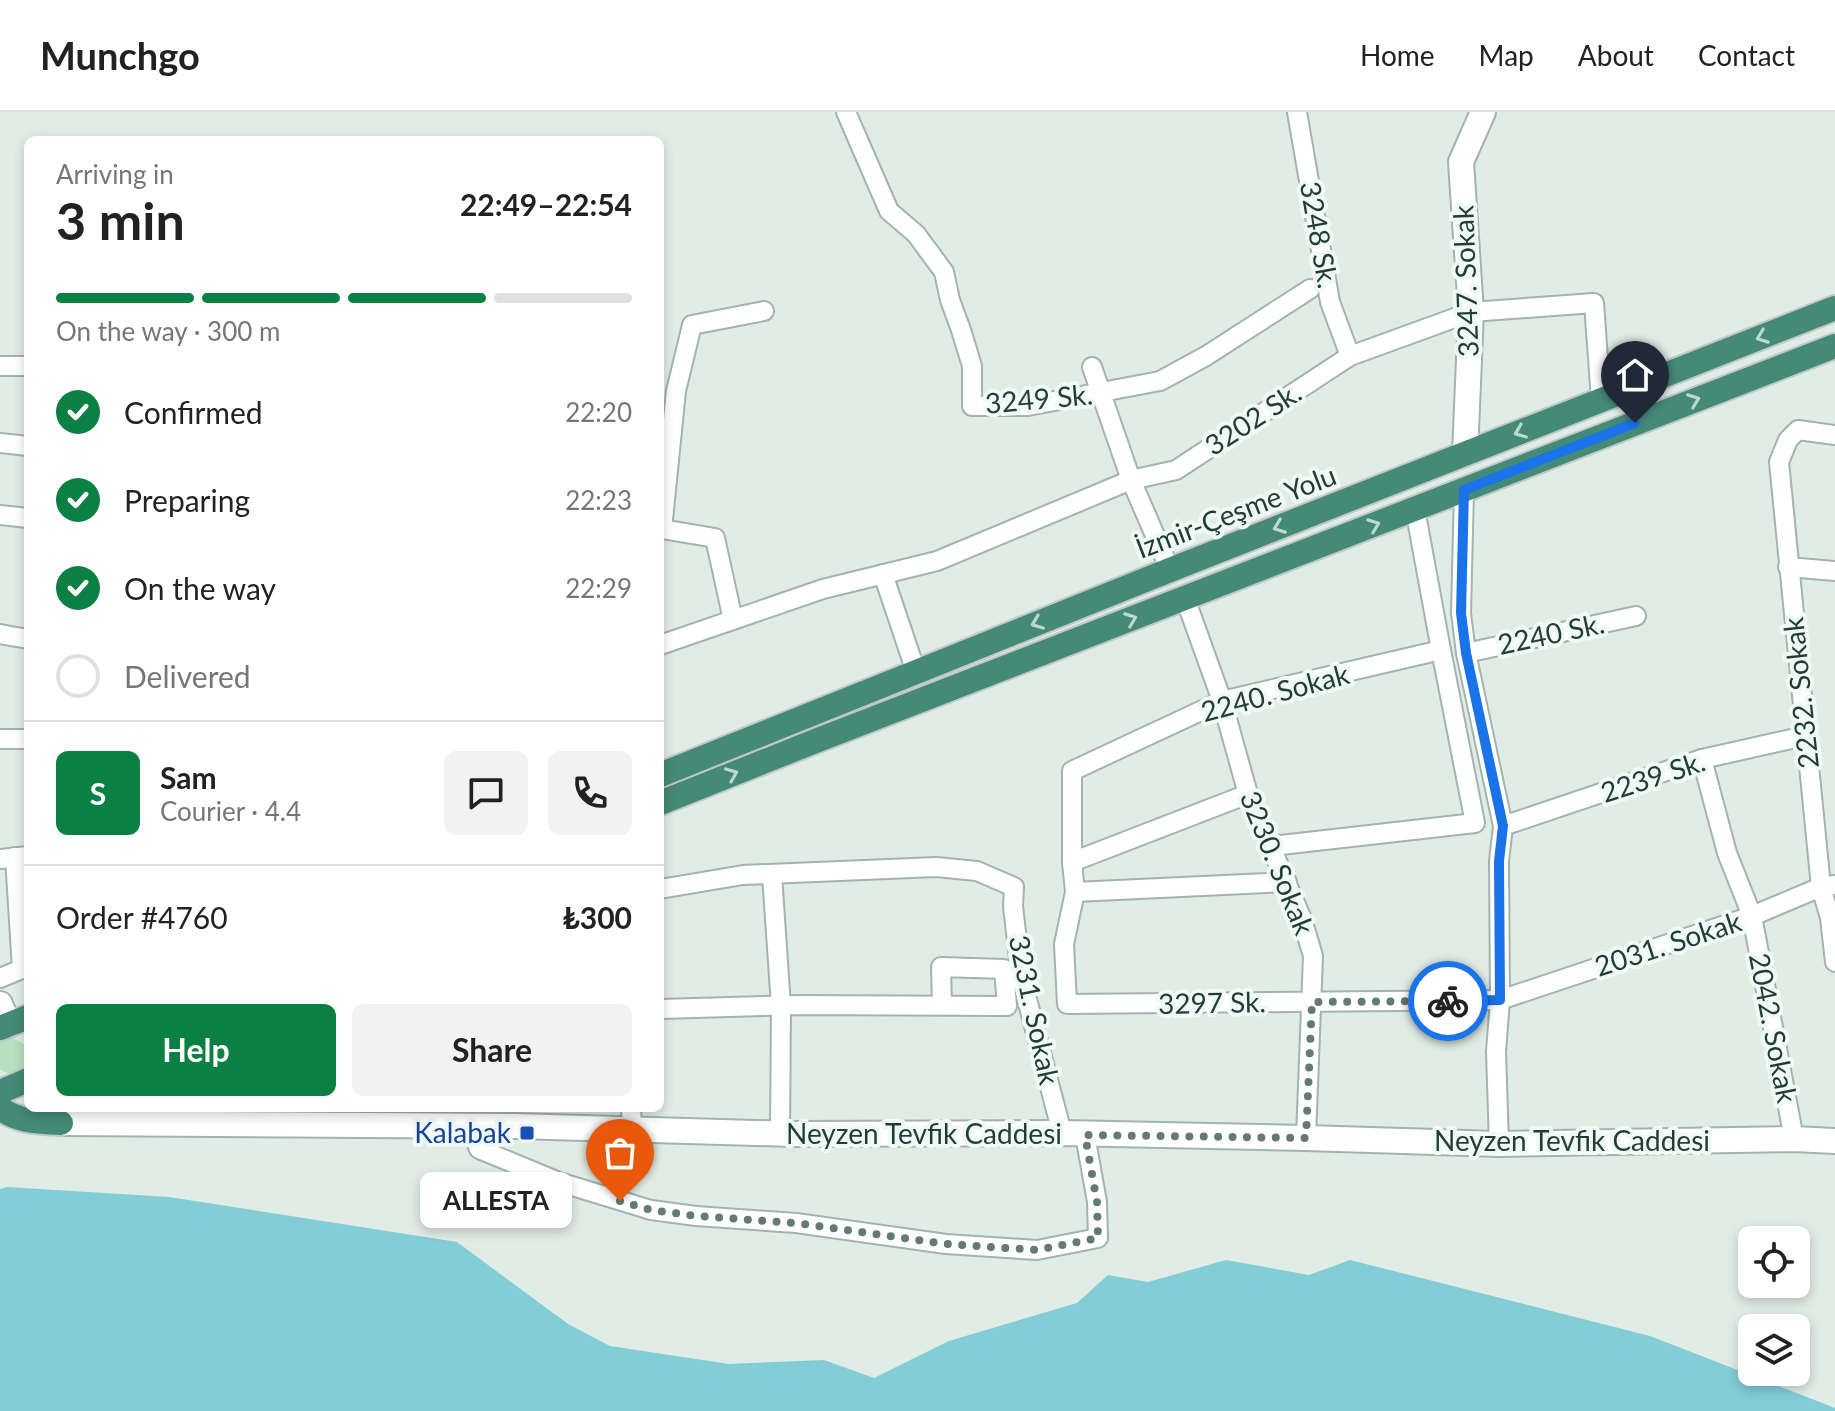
<!DOCTYPE html>
<meta charset="utf-8">
<style>
:root{--surface:#fff;--page:#f2f2f2;--text:#222;--muted:#767676;--line:#e0e0e0;--accent:#0b8043}
body{margin:0;font-family:Lato,sans-serif;background:var(--page);color:var(--text);height:100vh;display:flex;flex-direction:column;font-size:30px;white-space:nowrap}
*{box-sizing:border-box;margin:0}
p{font-size:26px;color:var(--muted)}
.icon{flex:none;width:44px;height:44px;fill:none;stroke:currentColor;stroke-width:2;stroke-linecap:round;stroke-linejoin:round}
.map{position:relative;flex:1;overflow:hidden}
.side{position:absolute;left:24px;top:24px;width:640px;height:976px;display:flex;flex-direction:column;background:var(--surface);border-radius:12px;box-shadow:0 4px 12px #0003}
.side>*{flex:none}
.controls{position:absolute;left:1738px;top:1114px;display:grid;gap:16px}
.controls a{display:grid;place-items:center;width:72px;height:72px;border-radius:12px;background:var(--surface);box-shadow:0 4px 12px #0003;font-size:40px}
.pin{position:absolute;display:grid;place-items:center;width:68px;height:68px;color:#fff;margin:-82px -34px;border-radius:50% 50% 50% 0;rotate:-45deg;box-shadow:0 0 8px #0007}
.pin .icon{rotate:45deg}
.courier{position:absolute;display:grid;place-items:center;width:80px;height:80px;margin:-40px;border:6px solid #1a73e8;border-radius:50%;background:#fff;color:#222;box-shadow:0 2px 10px #0007}
.bubble{position:absolute;height:56px;border-radius:12px;background:var(--surface);box-shadow:0 4px 12px #0003;font-size:26px;font-weight:700;line-height:56px;text-align:center}
.headline em{font-style:normal;font-weight:700}
.headline div{display:flex;flex-direction:column-reverse}
.headline{display:flex;align-items:center;justify-content:space-between;height:136px;padding:0 32px}
h1{font-size:52px;font-weight:700;line-height:60px}
.bar{display:grid;grid-template-columns:repeat(4,1fr);gap:12px 8px;align-content:center;height:96px;padding:0 32px}
.bar i{height:10px;border-radius:6px;background:var(--line)}
.bar .on{background:var(--accent)}
.bar p{grid-column:span 4}
.line{display:flex;align-items:center;gap:20px;padding:0 32px;border-top:2px solid var(--line)}
.line div{flex:1}
.round{display:grid;place-items:center;flex:none;width:84px;height:84px;border-radius:12px;background:var(--page)}
ol{padding:0 32px;list-style:none}
li{display:flex;align-items:center;gap:24px;height:88px}
li p{margin-inline-start:auto}
li .icon{padding:8px;border-radius:50%;background:var(--accent);color:#fff;stroke-width:4}
li:last-child{color:var(--muted)}
li i{width:44px;height:44px;border:4px solid var(--line);border-radius:50%}
.cta{display:flex;gap:16px;margin-top:auto;padding:16px 32px}
.cta a{flex:1;height:92px;border-radius:12px;background:var(--accent);color:#fff;font-size:32px;font-weight:700;line-height:92px;text-align:center}
.cta a+a{background:var(--page);color:var(--text)}
header{display:flex;align-items:center;gap:48px;box-sizing:border-box;height:112px;padding:0 40px;background:var(--surface);border-bottom:2px solid var(--line)}
header strong{font-size:38px}
nav{display:flex;gap:44px;margin-inline-start:auto;font-size:28px}
.map>svg:first-child{display:block}
.green{fill:#b7e0c0}
.water{fill:#83cdd7}
.lines{fill:none;stroke-linecap:round;stroke-linejoin:round}
.minor-casing{stroke:#a2b4ad;stroke-width:22}
.tertiary-casing{stroke:#a2b4ad;stroke-width:28}
.trunk-casing{stroke:#c0c9c6;stroke-width:28}
.minor{stroke:#fff;stroke-width:18}
.tertiary{stroke:#fff;stroke-width:24}
.trunk{stroke:#448a76;stroke-width:24}
.oneway{stroke:#bdd8ce}
.done{stroke:#637b73;stroke-width:8;stroke-dasharray:0 14.4}
.route{stroke:#1a73e8;stroke-width:10}
.transit-dot{fill:#1a4fb4;stroke:#f1f9f4;stroke-width:3}
.labels{text-anchor:middle;stroke-width:8;stroke-linejoin:round;paint-order:stroke}
.street-label{font-size:28px;fill:#1f3e35;stroke:#f1f9f4}
.transit-label{font-size:28px;fill:#164399;stroke:#f1f9f4;text-anchor:end}
</style>
<header>
<strong>Munchgo</strong>
<nav><a>Home</a><a>Map</a><a>About</a><a>Contact</a></nav>
</header>
<div class="map">
<svg width="1835" height="1299" viewBox="0 0 1835 1299">
<rect width="100%" height="100%" fill="#e0ece6"/>
<path class="green" d="M 8,926 C 42,929 29,974 0,958 L 0,929 Z"/>
<path class="water" d="M 7,1075 L 169,1085 L 457,1130 L 568,1212 L 610,1234 L 729,1252 L 824,1248 L 874,1266 L 949,1229 L 1077,1191 L 1108,1163 L 1148,1170 L 1226,1148 L 1309,1163 L 1350,1148 L 1650,1224 L 1835,1296 L 1835,1299 L 0,1299 L 0,1077 Z"/>
<g class="lines">
<g class="minor-casing">
<g id="minor">
<path d="M 846,0 L 889,99 L 916,122 L 944,160 L 950,188 L 961,218 L 972,254 L 972,294 L 1028,294 L 1160,269 L 1206,244 L 1310,177"/>
<path d="M 1297,0 L 1330,190 L 1350,244"/>
<path d="M 0,254 L 28,254"/>
<path d="M 1092,255 L 1131,368 L 1170,458"/>
<path d="M 1835,323 L 1798,318 L 1788,328 L 1779,350 L 1821,775 L 1830,806 L 1835,850"/>
<path d="M 0,331 L 28,334"/>
<path d="M 1464,378 L 1461,501 L 1466,541 L 1503,714 L 1499,749 L 1500,888 L 1496,940 L 1499,1032"/>
<path d="M 0,403 L 28,406"/>
<path d="M 1788,455 L 1835,459"/>
<path d="M 883,462 L 916,560"/>
<path d="M 1185,486 L 1222,589 L 1248,682 L 1302,807 L 1313,844 L 1306,1026"/>
<path d="M 733,508 L 715,426 L 662,417 L 676,279 L 692,213 L 764,199"/>
<path d="M 0,522 L 28,527"/>
<path d="M 660,533 L 823,477 L 937,449 L 1131,368 L 1176,358 L 1350,244 L 1471,200 L 1594,191 L 1601,288"/>
<path d="M 1441,538 L 1222,589 L 1072,659 L 1072,750 L 1075,780 L 1064,832 L 1067,892 L 1500,888 L 1752,804 L 1821,775 L 1835,773"/>
<path d="M 1466,541 L 1636,504"/>
<path d="M 0,627 L 28,627"/>
<path d="M 1702,647 L 1727,741 L 1752,804 L 1794,1027"/>
<path d="M 1503,714 L 1702,647 L 1805,624"/>
<path d="M 1272,734 L 1475,711 L 1441,538 L 1415,397"/>
<path d="M 0,747 L 28,744"/>
<path d="M 1072,750 L 1248,682"/>
<path d="M 772,763 L 781,894 L 780,1021"/>
<path d="M 660,777 L 743,763 L 936,755 L 977,759 L 1014,775 L 1013,794 L 1021,864 L 1062,1021"/>
<path d="M 1075,780 L 1287,770"/>
<path d="M 0,866 L 22,857 L 15,745"/>
<path d="M 660,897 L 799,893 L 1007,894 L 1004,857 L 941,855 L 942,893"/>
<path d="M 631,996 L 632,1017"/>
<path d="M 470,1014 L 479,1037 L 559,1070 L 651,1098 L 696,1104 L 796,1111 L 946,1132 L 1037,1138 L 1098,1126 L 1097,1090 L 1085,1023"/>
</g>
</g>
<g class="tertiary-casing">
<g id="tertiary">
<path d="M 1465,342 L 1471,200 L 1461,50 L 1483,0"/>
<path d="M 0,892 L 9,913"/>
<path d="M 61,1011 L 515,1014 L 794,1022 L 1062,1021 L 1306,1026 L 1499,1032 L 1794,1027 L 1835,1029"/>
</g>
</g>
<g class="trunk-casing">
<g id="trunk">
<path d="M 660,663 L 1170,458 L 1835,196"/>
<path d="M 660,691 L 818,628 L 1835,234"/>
<path d="M 0,916 L 28,905"/>
<path d="M 0,980 L 28,968"/>
<path d="M 0,996 C 18,1010 39,1010 61,1011"/>
</g>
</g>
<use href="#minor" class="minor"/>
<use href="#tertiary" class="tertiary"/>
<use href="#trunk" class="trunk"/>
</g>
<defs><path id="oneway-chevron" d="M-2-3.5L2.5 0L-2 3.5" fill="none" stroke-width="1.6" stroke-linecap="round" stroke-linejoin="round" transform="scale(2)"/></defs>
<g class="oneway">
<use href="#oneway-chevron" transform="translate(1762 225) rotate(159)"/>
<use href="#oneway-chevron" transform="translate(1694 288) rotate(-21)"/>
<use href="#oneway-chevron" transform="translate(1520 320) rotate(158)"/>
<use href="#oneway-chevron" transform="translate(1374 413) rotate(-21)"/>
<use href="#oneway-chevron" transform="translate(1279 415) rotate(159)"/>
<use href="#oneway-chevron" transform="translate(1131 507) rotate(-21)"/>
<use href="#oneway-chevron" transform="translate(1037 511) rotate(158)"/>
<use href="#oneway-chevron" transform="translate(732 662) rotate(-22)"/>
</g>
<g class="lines">
<path class="done" d="M 620,1089 L 651,1098 L 696,1104 L 796,1111 L 946,1132 L 1037,1138 L 1098,1126 L 1097,1090 L 1085,1023 L 1306,1026 L 1312,890 L 1448,889"/>
<path class="route" d="M 1448,889 L 1500,888 L 1499,749 L 1503,714 L 1466,541 L 1461,501 L 1464,378 L 1635,311"/>
</g>
<rect class="transit-dot" x="519" y="1013" width="16" height="16" rx="4"/>
<g class="labels">
<g class="street-label">
<text transform="translate(1319 123) rotate(80)" y="10">3248 Sk.</text>
<text transform="translate(1466 169) rotate(-92)" y="10">3247. Sokak</text>
<text transform="translate(1039 287) rotate(-5)" y="10">3249 Sk.</text>
<text transform="translate(1253 307) rotate(-33)" y="10">3202 Sk.</text>
<text transform="translate(1236 400) rotate(-21)" y="10">İzmir-Çeşme Yolu</text>
<text transform="translate(1551 522) rotate(-12)" y="10">2240 Sk.</text>
<text transform="translate(1275 581) rotate(-15)" y="10">2240. Sokak</text>
<text transform="translate(1801 581) rotate(-96)" y="10">2232. Sokak</text>
<text transform="translate(1653 665) rotate(-18)" y="10">2239 Sk.</text>
<text transform="translate(1277 751) rotate(68)" y="10">3230. Sokak</text>
<text transform="translate(1668 832) rotate(-18)" y="10">2031. Sokak</text>
<text transform="translate(1212 891) rotate(-1)" y="10">3297 Sk.</text>
<text transform="translate(1034 898) rotate(78)" y="10">3231. Sokak</text>
<text transform="translate(1773 916) rotate(79)" y="10">2042. Sokak</text>
<text x="924" y="1032">Neyzen Tevfik Caddesi</text>
<text x="1572" y="1039">Neyzen Tevfik Caddesi</text>
</g>
<g class="transit-label">
<text x="511" y="1031">Kalabak</text>
</g>
</g>
</svg>
<div class="controls">
<a><svg class="icon" aria-label="locate" viewBox="0 0 24 24"><circle cx="12" cy="12" r="6"/><path d="M12 2v4M12 18v4M2 12h4M18 12h4"/></svg></a>
<a><svg class="icon" aria-label="layers" viewBox="0 0 24 24"><path d="M12 4l9 5-9 5-9-5zM3 14l9 5 9-5"/></svg></a>
</div>
<div class="pin" style="left:620px;top:1089px;background:#ea580c"><svg class="icon" aria-label="bag" viewBox="0 0 24 24"><path d="M5 8h14l-1 12H6zM9 8a3 3 0 0 1 6 0"/></svg></div>
<div class="pin" style="left:1635px;top:311px;background:#1f2937"><svg class="icon" aria-label="home" viewBox="0 0 24 24"><path d="M3 11l9-7 9 7M6 9v11h12V9"/></svg></div>
<div class="courier" style="left:1448px;top:889px"><svg class="icon" aria-label="bike" viewBox="0 0 24 24"><circle cx="6" cy="16" r="4"/><circle cx="18" cy="16" r="4"/><path d="M6 16l4-8h5l3 8M10 8l3 8H6M13 5h3"/></svg></div>
<div class="bubble" style="left:420px;top:1060px;width:152px">ALLESTA</div>
<section class="side">
<div class="headline"><div><h1>3 min</h1><p>Arriving in</p></div><em>22:49–22:54</em></div>
<div class="bar"><i class="on"></i><i class="on"></i><i class="on"></i><i></i><p>On the way · 300 m</p></div>
<ol>
<li><svg class="icon" aria-label="check" viewBox="0 0 24 24"><path d="M5 12l5 5 9-10"/></svg>Confirmed<p>22:20</p></li>
<li><svg class="icon" aria-label="check" viewBox="0 0 24 24"><path d="M5 12l5 5 9-10"/></svg>Preparing<p>22:23</p></li>
<li><svg class="icon" aria-label="check" viewBox="0 0 24 24"><path d="M5 12l5 5 9-10"/></svg>On the way<p>22:29</p></li>
<li><i></i>Delivered</li>
</ol>
<div class="line" style="height:144px"><b class="round" style="background:var(--accent);color:#fff">S</b><div><b>Sam</b><p>Courier · 4.4</p></div><a class="round"><svg class="icon" aria-label="chat" viewBox="0 0 24 24"><path d="M4 5h16v11H9l-5 4z"/></svg></a><a class="round"><svg class="icon" aria-label="phone" viewBox="0 0 24 24"><path d="M5 4h4l2 5-3 2q2 4 5 5l2-3 5 2v4C11 20 4 13 5 4z"/></svg></a></div>
<div class="line" style="height:104px"><div>Order #4760</div><b>₺300</b></div>
<div class="cta"><a>Help</a><a>Share</a></div>
</section>
</div>
